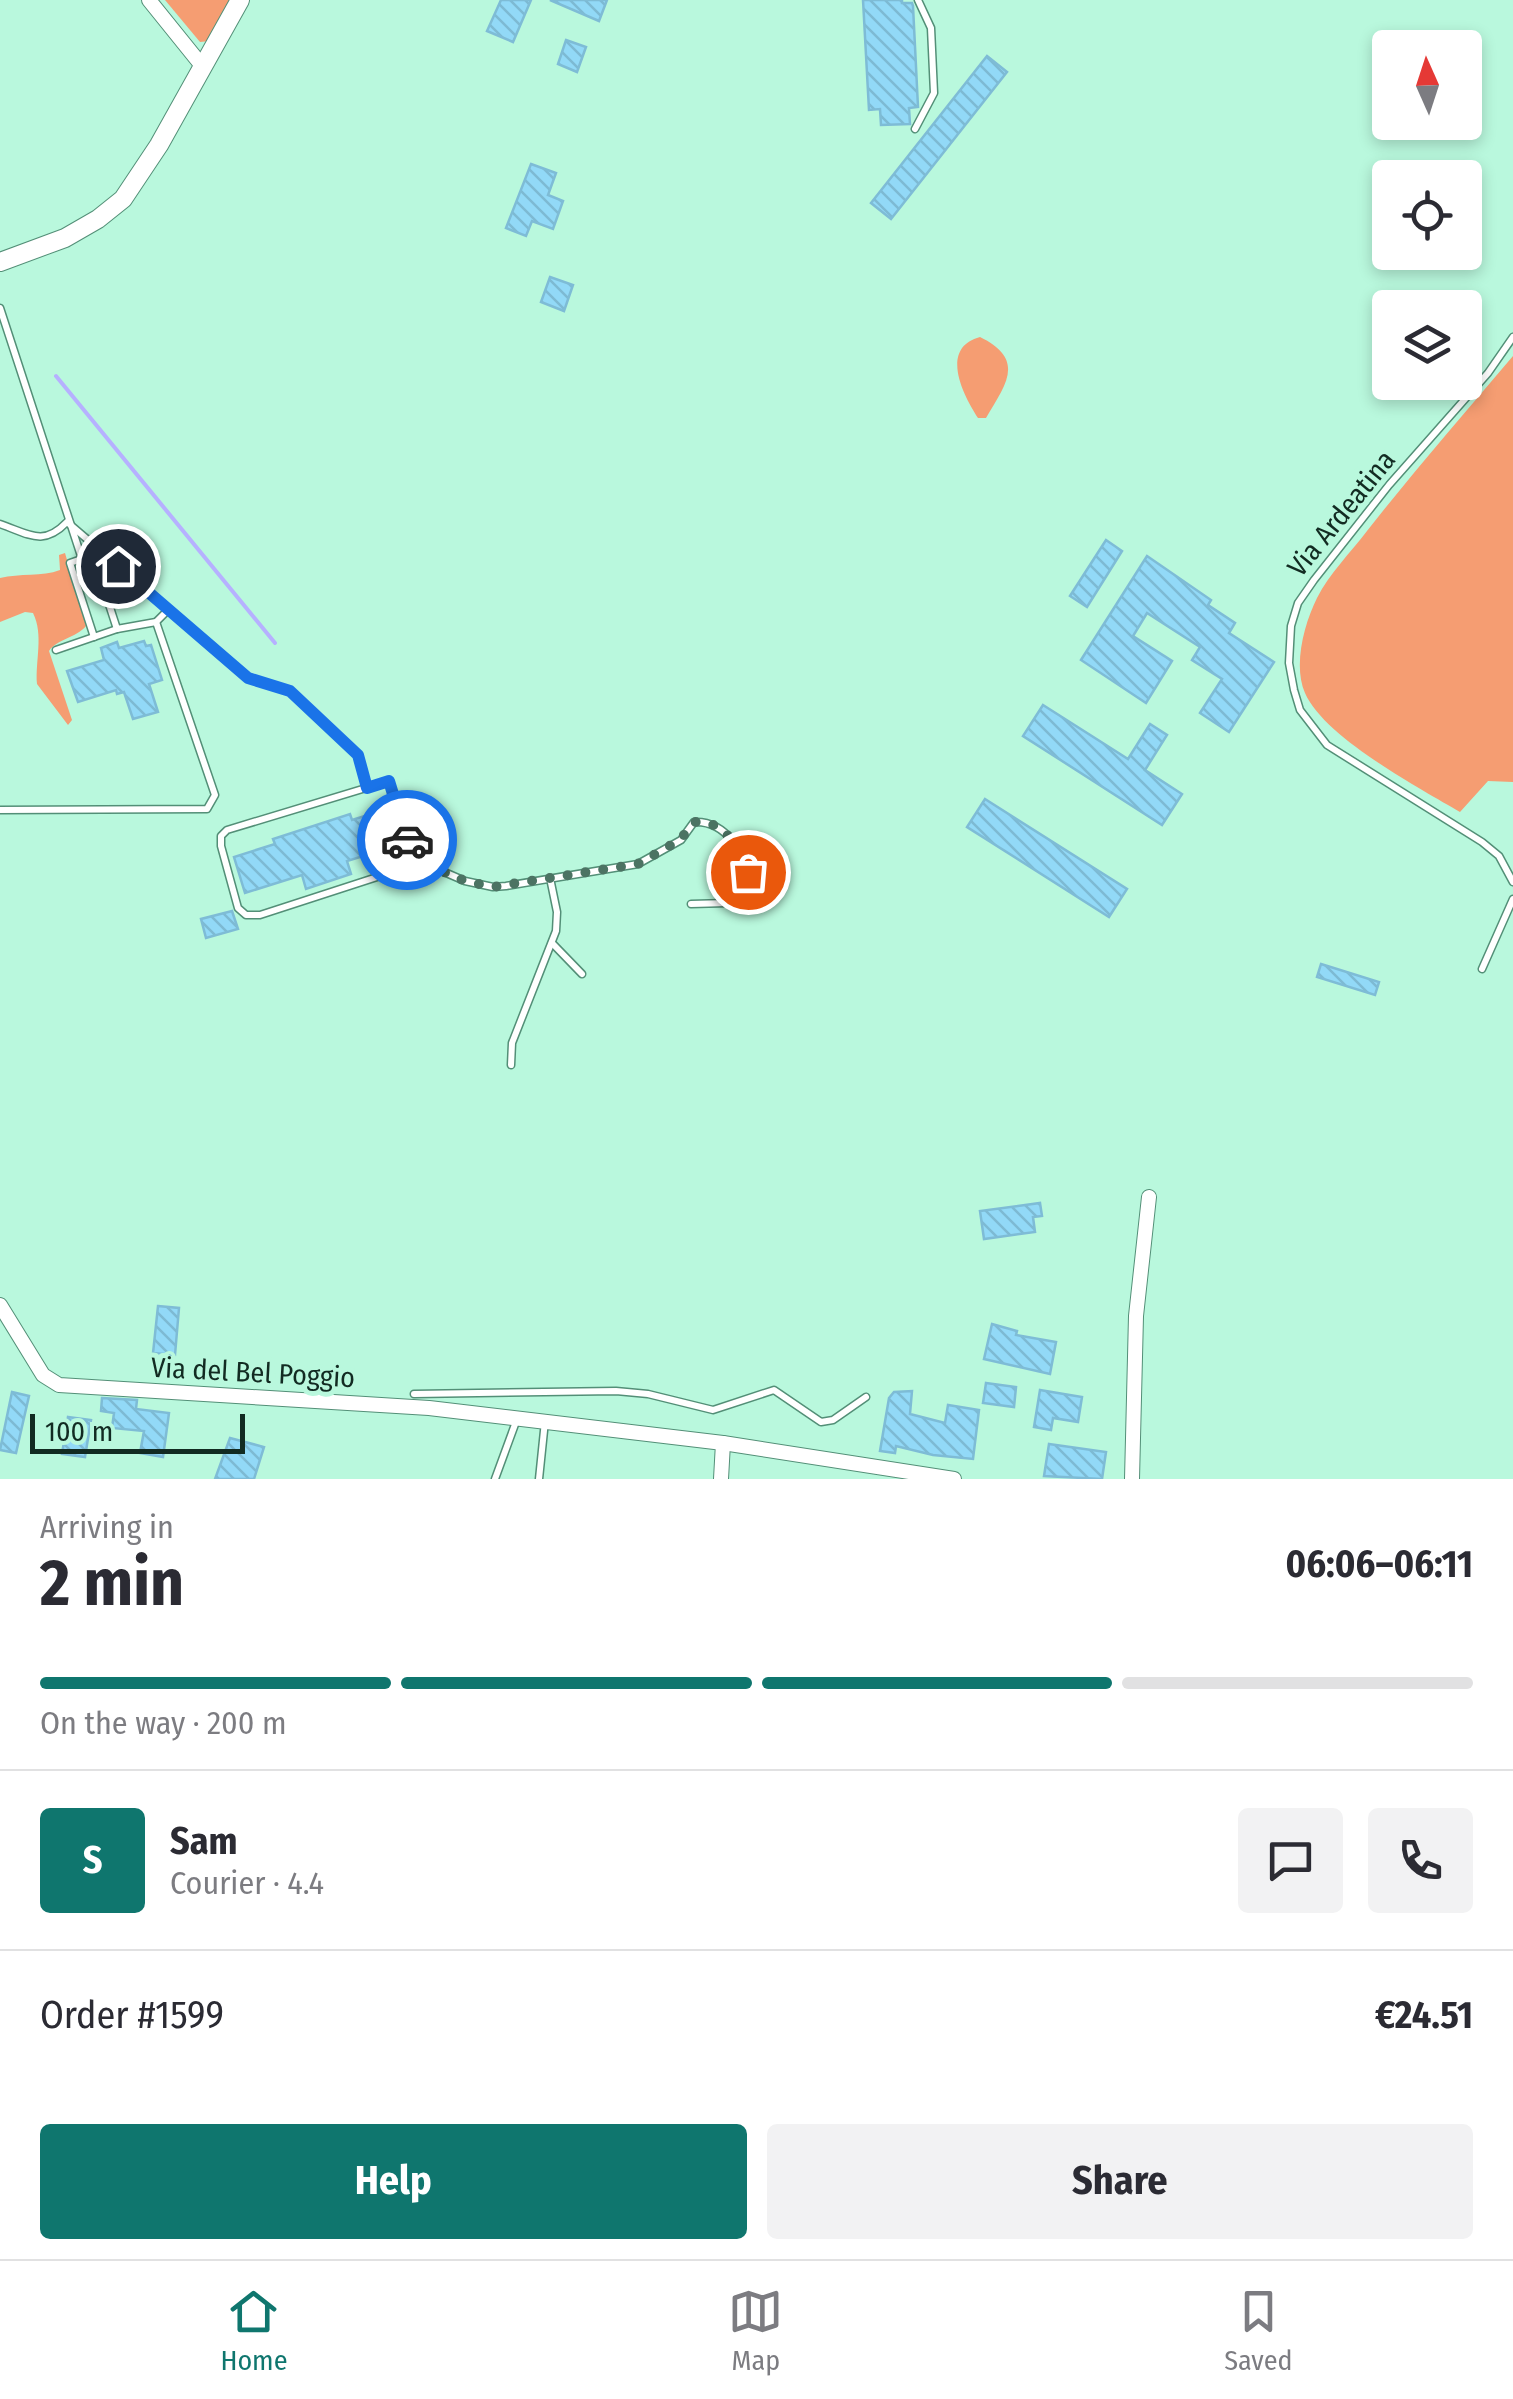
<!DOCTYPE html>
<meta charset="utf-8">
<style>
:root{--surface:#fff;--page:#f2f2f3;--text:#2b2b33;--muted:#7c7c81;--line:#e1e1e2;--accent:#0f766e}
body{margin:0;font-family:"Fira Sans Condensed",sans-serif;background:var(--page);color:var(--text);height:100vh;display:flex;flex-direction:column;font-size:38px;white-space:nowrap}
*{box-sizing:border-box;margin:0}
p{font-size:32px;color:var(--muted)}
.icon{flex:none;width:55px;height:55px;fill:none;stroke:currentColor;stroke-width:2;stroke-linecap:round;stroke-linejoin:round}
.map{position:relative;height:1479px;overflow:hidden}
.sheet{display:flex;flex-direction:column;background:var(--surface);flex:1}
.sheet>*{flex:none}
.needle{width:65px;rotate:357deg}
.buttons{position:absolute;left:1372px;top:30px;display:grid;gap:20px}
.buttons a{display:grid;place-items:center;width:110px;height:110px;border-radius:10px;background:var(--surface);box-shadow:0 5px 15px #0003;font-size:50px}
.scale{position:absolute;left:30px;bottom:25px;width:215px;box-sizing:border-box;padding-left:10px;border:5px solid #122b22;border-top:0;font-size:28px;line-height:35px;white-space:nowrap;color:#122b22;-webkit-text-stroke:8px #b9f8dd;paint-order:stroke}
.pin{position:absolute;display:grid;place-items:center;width:85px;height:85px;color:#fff;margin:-42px;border:5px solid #fff;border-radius:50%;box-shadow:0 2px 10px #0007}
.courier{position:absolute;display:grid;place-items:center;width:100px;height:100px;margin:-50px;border:8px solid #1a73e8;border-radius:50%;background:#fff;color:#222;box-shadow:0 2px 12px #0007}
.headline em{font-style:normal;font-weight:700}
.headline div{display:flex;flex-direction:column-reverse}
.headline{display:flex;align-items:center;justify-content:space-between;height:170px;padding:0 40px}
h1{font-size:65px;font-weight:700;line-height:75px}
.bar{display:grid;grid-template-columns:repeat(4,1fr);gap:15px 10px;align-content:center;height:120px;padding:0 40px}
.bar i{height:12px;border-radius:8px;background:var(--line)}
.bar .on{background:var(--accent)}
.bar p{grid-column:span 4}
.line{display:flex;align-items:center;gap:25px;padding:0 40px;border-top:2px solid var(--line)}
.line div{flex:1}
.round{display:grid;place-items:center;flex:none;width:105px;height:105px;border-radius:10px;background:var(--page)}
.button{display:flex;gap:20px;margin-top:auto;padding:20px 40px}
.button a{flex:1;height:115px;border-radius:10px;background:var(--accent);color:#fff;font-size:40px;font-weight:700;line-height:115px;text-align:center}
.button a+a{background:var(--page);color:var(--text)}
.dock{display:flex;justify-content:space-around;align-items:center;height:140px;border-top:2px solid var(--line);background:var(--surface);font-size:28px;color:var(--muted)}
.dock a{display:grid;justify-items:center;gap:5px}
.dock .on{color:var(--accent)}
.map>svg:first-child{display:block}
.grass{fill:#f59d72}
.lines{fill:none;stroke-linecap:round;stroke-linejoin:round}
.stream{stroke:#b6b1ff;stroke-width:4}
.building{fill:url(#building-back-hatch);stroke:#7ebcd6;stroke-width:2.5}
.service-casing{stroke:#538f77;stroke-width:9}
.minor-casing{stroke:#538f77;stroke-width:16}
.tertiary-casing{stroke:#538f77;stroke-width:20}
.service{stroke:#fff;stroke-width:6}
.minor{stroke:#fff;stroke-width:14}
.tertiary{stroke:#fff;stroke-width:18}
.done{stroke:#4c7363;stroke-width:10;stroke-dasharray:0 18}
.route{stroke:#1a73e8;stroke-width:12}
.labels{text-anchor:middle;stroke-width:10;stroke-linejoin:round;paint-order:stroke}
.street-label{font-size:28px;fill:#122b22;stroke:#b9f8dd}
</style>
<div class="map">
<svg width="1513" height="1479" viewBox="0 0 1513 1479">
<defs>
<pattern id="building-back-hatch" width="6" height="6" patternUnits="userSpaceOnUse" patternTransform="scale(2.5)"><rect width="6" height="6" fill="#92d9f7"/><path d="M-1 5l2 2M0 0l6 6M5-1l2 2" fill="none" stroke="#7dbad3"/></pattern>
</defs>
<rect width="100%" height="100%" fill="#b9f8dd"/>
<g class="grass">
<path d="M 165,0 L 230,0 L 210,41 L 200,42 Z"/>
<path d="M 980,337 C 1027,360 1005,385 986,418 L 978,418 C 963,395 939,348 980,337 Z"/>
<path d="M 1513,356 L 1513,782 L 1488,781 L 1460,812 C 1419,788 1324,737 1305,693 C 1293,666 1304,624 1317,598 C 1329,574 1351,552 1367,531 C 1414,471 1464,414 1513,356 Z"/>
<path d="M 65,553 L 86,626 C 76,638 57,639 49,651 L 72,720 L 68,725 L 37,684 C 35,661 44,635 33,613 L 25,612 L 0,622 L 0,578 C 20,573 42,577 60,570 L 59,555 Z"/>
</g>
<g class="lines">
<path class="stream" d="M 56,376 L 275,643"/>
</g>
<g class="building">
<path d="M 501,0 L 531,0 L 513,42 L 487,31 Z"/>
<path d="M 550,0 L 607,0 L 599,21 Z"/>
<path d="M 863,0 L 902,0 L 902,3 L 912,3 L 913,6 L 918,107 L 909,108 L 910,124 L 881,125 L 880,109 L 869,110 Z"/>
<path d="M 566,40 L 586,47 L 577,72 L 558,64 Z"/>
<path d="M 987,56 L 1007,72 L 891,219 L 871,203 Z"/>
<path d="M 531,164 L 556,173 L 548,195 L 563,201 L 553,229 L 532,221 L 526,236 L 506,228 Z"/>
<path d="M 550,277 L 573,285 L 564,311 L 541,302 Z"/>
<path d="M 1106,540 L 1122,551 L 1087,607 L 1070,596 Z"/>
<path d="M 1147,556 L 1211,600 L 1208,605 L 1235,623 L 1229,633 L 1274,662 L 1229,732 L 1200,713 L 1222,679 L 1192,660 L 1200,647 L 1147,613 L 1133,636 L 1172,661 L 1146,703 L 1081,660 Z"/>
<path d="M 144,641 L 146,646 L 151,645 L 162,680 L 149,684 L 158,712 L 133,719 L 124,692 L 117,694 L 116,690 L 78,702 L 67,671 L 104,660 L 101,648 L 117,642 L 119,648 Z"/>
<path d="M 1043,705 L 1128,759 L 1150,724 L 1167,735 L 1145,770 L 1182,794 L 1162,825 L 1023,736 Z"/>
<path d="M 985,799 L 1127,889 L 1109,917 L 967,827 Z"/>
<path d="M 390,808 L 402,844 L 347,861 L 351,874 L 306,889 L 302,875 L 245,893 L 234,857 L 275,844 L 273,839 L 350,814 L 352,820 Z"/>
<path d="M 232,911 L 238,929 L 206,938 L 201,919 Z"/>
<path d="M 1321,964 L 1379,982 L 1375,995 L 1317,977 Z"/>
<path d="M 1040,1203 L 1042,1216 L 1033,1217 L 1035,1232 L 984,1239 L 980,1211 Z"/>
<path d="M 158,1306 L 179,1308 L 175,1355 L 153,1353 Z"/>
<path d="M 992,1324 L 1017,1331 L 1016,1335 L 1056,1342 L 1050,1374 L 984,1359 Z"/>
<path d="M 986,1383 L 1016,1387 L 1014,1407 L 983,1403 Z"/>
<path d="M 1040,1390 L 1082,1397 L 1078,1422 L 1053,1418 L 1051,1430 L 1034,1427 Z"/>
<path d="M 912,1391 L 910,1414 L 945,1423 L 948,1405 L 979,1410 L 973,1459 L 933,1455 L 896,1446 L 895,1453 L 880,1451 L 889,1398 L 894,1392 Z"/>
<path d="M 12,1392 L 29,1396 L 16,1453 L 0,1450 Z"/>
<path d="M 102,1398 L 137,1400 L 136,1409 L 169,1413 L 163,1457 L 140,1453 L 144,1431 L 112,1428 L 114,1413 L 101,1411 Z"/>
<path d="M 68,1417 L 91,1420 L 85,1457 L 62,1454 Z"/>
<path d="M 230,1438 L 264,1447 L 254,1479 L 215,1479 Z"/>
<path d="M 1049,1444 L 1106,1452 L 1102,1479 L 1044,1476 Z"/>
</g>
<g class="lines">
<g class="service-casing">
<g id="service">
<path d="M 915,129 L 934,93 L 931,28 L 918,0"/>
<path d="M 0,308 L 82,559"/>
<path d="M 1513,337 L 1488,373 L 1389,485 L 1314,580 L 1298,603 L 1291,626 L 1289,663 L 1294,690 L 1300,710 L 1327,745 L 1482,842 L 1499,856 L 1513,882"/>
<path d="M 0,524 C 29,534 43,547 67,522 L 249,678 L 290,691 L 358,755 L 367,788"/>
<path d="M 94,637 L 70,563 L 93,555 L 117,629"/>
<path d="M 56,650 L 117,629 L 156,622 L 169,609"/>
<path d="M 0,810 L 207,809 L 215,795 L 156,622"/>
<path d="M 414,859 L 411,866 L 260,915 L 246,915 L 238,908 L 221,846 L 221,836 L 227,830 L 389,781 L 414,859 L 465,881 L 493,887 L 506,886 L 638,864 L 681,840 L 694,822 C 736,820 748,871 763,902 L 691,904"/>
<path d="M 552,943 L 582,974"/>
<path d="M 1482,969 L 1513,899"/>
<path d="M 511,1065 L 512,1043 L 556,931 L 557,912 L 550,878"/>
<path d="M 414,1394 L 616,1391 L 648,1394 L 713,1410 L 774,1390 L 821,1422 L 833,1420 L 866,1397"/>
<path d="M 495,1479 L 517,1419"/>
<path d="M 539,1479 L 545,1421"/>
</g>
</g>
<g class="minor-casing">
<g id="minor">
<path d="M 149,0 L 203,67"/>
<path d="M 0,1305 L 43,1375 L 59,1385 L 429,1408 L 723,1443 L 721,1479"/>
<path d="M 723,1443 L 954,1479"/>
<path d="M 1132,1479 L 1136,1316 L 1149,1197"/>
</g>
</g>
<g class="tertiary-casing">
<path id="tertiary" d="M 0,262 L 65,238 L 98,219 L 123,199 L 159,145 L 240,0"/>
</g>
<use href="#service" class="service"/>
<use href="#minor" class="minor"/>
<use href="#tertiary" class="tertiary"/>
</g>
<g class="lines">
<path class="done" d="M 407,840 L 414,859 L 465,881 L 493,887 L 638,864 L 680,840 L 694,822 C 726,820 737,847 748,872"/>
<path class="route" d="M 118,566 L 248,678 L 290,691 L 358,755 L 367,788 L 389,781 L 407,840"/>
</g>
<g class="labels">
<g class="street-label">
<text transform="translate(1341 513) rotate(-51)" y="10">Via Ardeatina</text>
<text transform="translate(253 1372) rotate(3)" y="10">Via del Bel Poggio</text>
</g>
</g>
</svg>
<div class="buttons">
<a><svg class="needle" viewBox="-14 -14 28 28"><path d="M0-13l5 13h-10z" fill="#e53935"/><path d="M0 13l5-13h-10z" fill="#7c7c81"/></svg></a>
<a><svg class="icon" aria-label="locate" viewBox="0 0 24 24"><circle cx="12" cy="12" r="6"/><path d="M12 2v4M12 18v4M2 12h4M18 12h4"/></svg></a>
<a><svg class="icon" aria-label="layers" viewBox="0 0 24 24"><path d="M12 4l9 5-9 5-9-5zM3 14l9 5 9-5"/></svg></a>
</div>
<div class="scale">100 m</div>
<div class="pin" style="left:748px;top:872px;background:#ea580c"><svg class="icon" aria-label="bag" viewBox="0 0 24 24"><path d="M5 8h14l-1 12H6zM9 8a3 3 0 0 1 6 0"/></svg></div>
<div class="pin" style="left:118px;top:566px;background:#1f2937"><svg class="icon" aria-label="home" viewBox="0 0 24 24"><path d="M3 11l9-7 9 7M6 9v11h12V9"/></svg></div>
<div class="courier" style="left:407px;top:840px"><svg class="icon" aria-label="car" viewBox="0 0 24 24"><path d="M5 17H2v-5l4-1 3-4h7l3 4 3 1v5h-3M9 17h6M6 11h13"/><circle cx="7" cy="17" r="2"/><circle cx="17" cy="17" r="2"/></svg></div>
</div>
<section class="sheet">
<div class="headline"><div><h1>2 min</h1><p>Arriving in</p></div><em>06:06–06:11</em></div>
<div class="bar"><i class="on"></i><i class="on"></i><i class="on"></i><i></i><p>On the way · 200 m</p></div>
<div class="line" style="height:180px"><b class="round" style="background:var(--accent);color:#fff">S</b><div><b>Sam</b><p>Courier · 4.4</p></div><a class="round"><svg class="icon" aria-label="chat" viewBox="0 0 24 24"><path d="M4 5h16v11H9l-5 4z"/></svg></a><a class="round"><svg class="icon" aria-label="phone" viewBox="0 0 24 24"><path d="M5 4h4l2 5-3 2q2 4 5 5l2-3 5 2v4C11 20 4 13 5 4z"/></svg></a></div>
<div class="line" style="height:130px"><div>Order #1599</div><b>€24.51</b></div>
<div class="button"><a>Help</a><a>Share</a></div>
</section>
<nav class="dock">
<a class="on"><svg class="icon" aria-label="home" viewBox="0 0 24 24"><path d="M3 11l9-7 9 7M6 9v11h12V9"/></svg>Home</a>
<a><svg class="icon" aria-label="map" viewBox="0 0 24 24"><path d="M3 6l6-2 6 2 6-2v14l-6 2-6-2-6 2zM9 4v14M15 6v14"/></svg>Map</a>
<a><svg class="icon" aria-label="saved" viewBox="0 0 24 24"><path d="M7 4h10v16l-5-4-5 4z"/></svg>Saved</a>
</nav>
